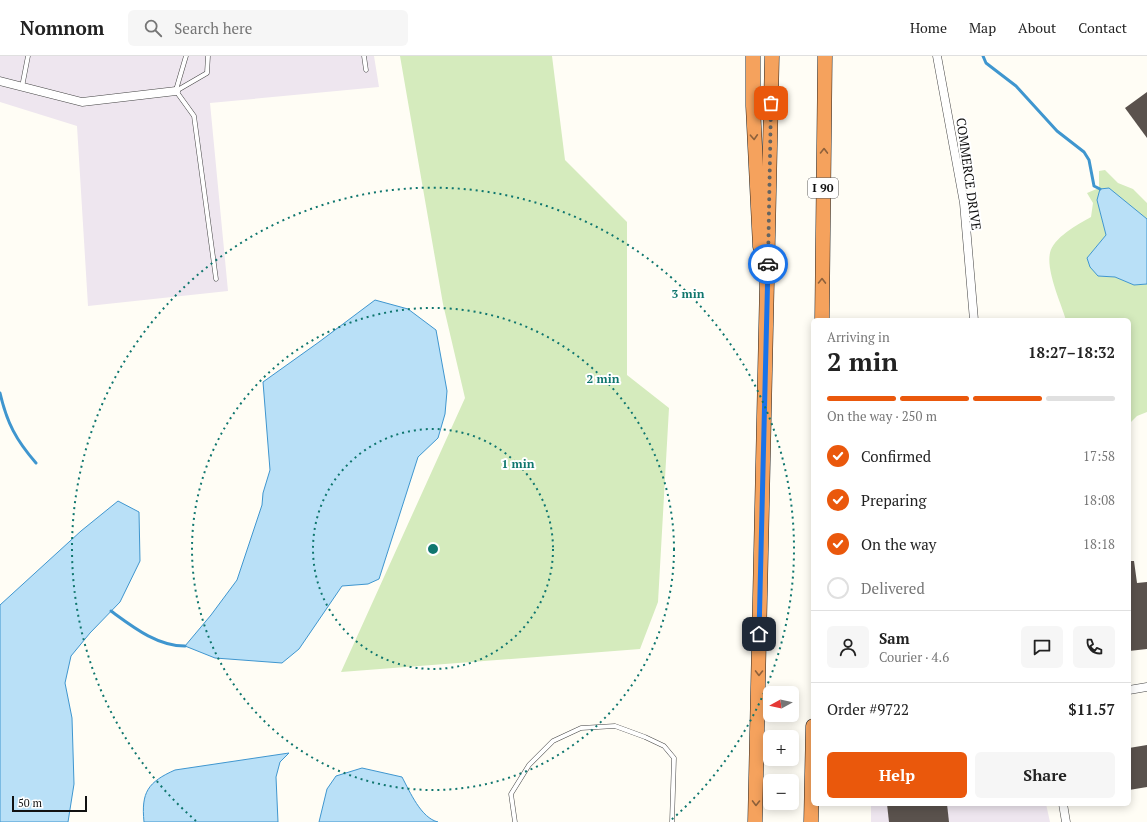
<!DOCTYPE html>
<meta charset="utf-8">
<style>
:root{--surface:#fff;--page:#f6f6f6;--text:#222;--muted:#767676;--line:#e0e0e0;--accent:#ea580c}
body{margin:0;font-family:"PT Serif",serif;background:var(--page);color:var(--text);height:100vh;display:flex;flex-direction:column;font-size:15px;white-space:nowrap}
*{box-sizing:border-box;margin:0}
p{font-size:13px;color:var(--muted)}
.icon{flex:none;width:22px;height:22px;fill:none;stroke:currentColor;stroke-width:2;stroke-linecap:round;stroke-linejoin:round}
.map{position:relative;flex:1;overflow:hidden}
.details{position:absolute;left:811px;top:262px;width:320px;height:488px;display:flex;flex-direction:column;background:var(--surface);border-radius:6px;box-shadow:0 2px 10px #0003}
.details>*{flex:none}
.needle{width:26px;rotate:262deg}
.controls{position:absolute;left:763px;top:630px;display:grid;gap:8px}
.controls a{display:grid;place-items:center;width:36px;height:36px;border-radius:6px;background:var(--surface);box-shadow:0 2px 10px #0003;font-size:20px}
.scale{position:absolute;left:12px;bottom:10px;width:75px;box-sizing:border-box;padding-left:4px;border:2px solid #111;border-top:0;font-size:11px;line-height:14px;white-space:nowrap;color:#111;-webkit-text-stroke:3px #fff;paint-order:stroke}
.pin{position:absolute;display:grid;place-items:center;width:34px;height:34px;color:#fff;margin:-17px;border-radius:8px;box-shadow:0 2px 6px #0006}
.courier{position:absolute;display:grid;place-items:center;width:40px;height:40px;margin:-20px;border:3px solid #1a73e8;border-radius:50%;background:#fff;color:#222;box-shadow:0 1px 5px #0007}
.headline em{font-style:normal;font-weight:700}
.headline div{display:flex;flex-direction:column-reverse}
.headline{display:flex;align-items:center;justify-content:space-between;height:68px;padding:0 16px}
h1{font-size:26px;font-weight:700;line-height:30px}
.bar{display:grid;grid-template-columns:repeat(4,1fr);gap:6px 4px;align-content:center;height:48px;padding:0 16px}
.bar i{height:5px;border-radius:3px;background:var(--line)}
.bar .current{background:var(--accent)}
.bar p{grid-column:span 4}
.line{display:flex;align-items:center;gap:10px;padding:0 16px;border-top:1px solid var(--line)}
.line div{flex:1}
.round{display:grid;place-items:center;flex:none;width:42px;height:42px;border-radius:6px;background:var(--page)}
ol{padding:0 16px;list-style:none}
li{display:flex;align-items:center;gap:12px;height:44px}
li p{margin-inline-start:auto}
li .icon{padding:4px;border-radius:50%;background:var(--accent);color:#fff;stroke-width:4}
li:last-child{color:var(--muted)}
li i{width:22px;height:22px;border:2px solid var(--line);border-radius:50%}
.cta{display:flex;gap:8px;margin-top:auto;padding:8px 16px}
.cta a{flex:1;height:46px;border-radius:6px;background:var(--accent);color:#fff;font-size:16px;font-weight:700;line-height:46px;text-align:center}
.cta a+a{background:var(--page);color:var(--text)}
header{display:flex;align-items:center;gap:24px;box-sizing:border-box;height:56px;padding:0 20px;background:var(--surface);border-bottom:1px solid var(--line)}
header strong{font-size:19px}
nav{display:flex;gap:22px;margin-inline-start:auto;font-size:14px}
.search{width:280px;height:36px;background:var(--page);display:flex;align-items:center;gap:10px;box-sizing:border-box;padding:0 14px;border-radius:6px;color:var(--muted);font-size:15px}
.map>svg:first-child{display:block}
.industrial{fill:#eee6ef}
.green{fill:#d5ebbd}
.water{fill:#b9e0f7;stroke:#3f96cf}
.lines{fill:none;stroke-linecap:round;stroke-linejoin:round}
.stream{stroke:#3f96cf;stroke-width:3}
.building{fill:#5a524d}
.lane-casing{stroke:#444;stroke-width:5}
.street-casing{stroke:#444;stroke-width:9}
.highway-casing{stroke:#222;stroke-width:15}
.lane{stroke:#fff;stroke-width:4}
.street{stroke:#fff;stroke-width:8}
.highway{stroke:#f5a25d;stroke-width:14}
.oneway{stroke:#8e613b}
.done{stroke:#646461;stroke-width:4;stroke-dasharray:0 7.2}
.route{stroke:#1a73e8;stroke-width:5}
.ring{fill:none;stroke:#0f766e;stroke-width:2;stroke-dasharray:2 4}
.labels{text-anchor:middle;stroke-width:4;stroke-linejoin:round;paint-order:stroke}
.shield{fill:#fff;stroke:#585858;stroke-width:1}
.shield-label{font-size:12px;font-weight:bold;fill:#111}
.street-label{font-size:13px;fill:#111;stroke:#fff}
.centre{fill:#0f766e;stroke:#fff;stroke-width:2}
.ring-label{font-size:12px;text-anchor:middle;font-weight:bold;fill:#0f766e;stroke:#fff;stroke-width:4;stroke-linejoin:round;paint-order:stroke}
</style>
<header>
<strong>Nomnom</strong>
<div class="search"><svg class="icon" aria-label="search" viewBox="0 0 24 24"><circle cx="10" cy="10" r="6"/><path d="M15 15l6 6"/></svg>Search here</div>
<nav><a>Home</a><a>Map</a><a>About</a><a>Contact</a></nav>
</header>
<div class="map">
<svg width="1147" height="766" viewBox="0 0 1147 766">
<rect width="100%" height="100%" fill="#fffdf5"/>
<g class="industrial">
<path d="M 0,0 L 374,0 L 379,31 L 210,47 L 228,235 L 88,250 L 77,70 L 0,46 Z"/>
<path d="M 871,748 L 1046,748 L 1050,766 L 871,766 Z"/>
</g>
<g class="green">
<path d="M 400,0 L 552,0 L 565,104 L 627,166 L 627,319 L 669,352 L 658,546 L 640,593 L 341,616 L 465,342 L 443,248 Z"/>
<path d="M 1105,114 L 1118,127 L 1133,133 L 1147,147 L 1147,163 L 1109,133 L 1097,144 L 1106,179 L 1087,202 L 1098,220 L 1115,221 L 1134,229 L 1147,228 L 1147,356 L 1137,360 L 1129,368 L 1129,264 L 1066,264 C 1061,247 1046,215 1050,197 C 1053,182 1078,168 1091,161 L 1093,147 L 1087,137 L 1099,132 L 1099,115 Z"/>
</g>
<g class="water">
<path d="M 1109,132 L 1147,163 L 1147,228 L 1134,229 L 1115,221 L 1098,220 L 1090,211 L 1087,202 L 1106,179 L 1097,144 L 1100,133 Z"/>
<path d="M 375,244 L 408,253 L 436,274 L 447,335 L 445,358 L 438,382 L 418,401 L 379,523 L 368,528 L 342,530 L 299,593 L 282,607 L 215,602 L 185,590 L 211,559 L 237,524 L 262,449 L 263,437 L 270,414 L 263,326 L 319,286 Z"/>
<path d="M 118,445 L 139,456 L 140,505 L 120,546 L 90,577 L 71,600 L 65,627 L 72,662 L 74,728 L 68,766 L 0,766 L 0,549 L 81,475 Z"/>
<path d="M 289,697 L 280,706 L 276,721 L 278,766 L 144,766 C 141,736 148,726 175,714 Z"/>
<path d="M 362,712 L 402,721 C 410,736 421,762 438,766 L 319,766 L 327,733 L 336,720 Z"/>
</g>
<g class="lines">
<g class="stream">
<path d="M 983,0 L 986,7 L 1016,30 L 1057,75 L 1084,96 L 1089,104 L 1094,130 L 1100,133"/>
<path d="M 0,337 C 7,367 16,384 36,407"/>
<path d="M 111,555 C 133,571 157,590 185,590"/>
</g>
</g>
<g class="building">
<path d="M 1147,36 L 1147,82 L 1125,52 Z"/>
<path d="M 1129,505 L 1134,505 L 1137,527 L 1147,526 L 1147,593 L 1129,595 Z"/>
<path d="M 1147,689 L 1147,731 L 1129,734 L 1129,692 Z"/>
<path d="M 887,748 L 947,748 L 949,766 L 889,766 Z"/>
</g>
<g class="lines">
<g class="lane-casing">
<g id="lane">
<path d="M 364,0 L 366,14"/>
<path d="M 22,31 L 28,0"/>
<path d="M 176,34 L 186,0"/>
<path d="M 176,35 L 194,60 L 216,223"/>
<path d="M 176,35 L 207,17 L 208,0"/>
<path d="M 515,766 L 511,738 L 529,709 L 553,685 L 581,672 L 615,670 L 645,681 L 664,690 L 674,702 L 672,766"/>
</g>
</g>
<g class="street-casing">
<g id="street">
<path d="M 937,0 L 964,147 L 974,264"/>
<path d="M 0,25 L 82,46 L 176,35"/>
<path d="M 1129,634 L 1147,631"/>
<path d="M 1063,748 L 1066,766"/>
</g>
</g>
<g class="highway-casing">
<g id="highway">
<path d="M 753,0 L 753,50 L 760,191"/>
<path d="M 822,264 L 825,0"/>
<path d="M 755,766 L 772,0"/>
<path d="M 811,766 L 813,670"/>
</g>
</g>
<use href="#lane" class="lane"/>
<use href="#street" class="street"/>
<use href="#highway" class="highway"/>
</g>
<defs><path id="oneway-chevron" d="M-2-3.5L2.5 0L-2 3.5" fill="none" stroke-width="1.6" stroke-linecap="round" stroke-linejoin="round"/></defs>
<g class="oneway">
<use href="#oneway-chevron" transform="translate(754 81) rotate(87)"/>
<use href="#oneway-chevron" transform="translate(824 95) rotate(-89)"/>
<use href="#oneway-chevron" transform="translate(822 225) rotate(-89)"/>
<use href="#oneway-chevron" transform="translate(759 617) rotate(91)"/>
<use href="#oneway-chevron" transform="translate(756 747) rotate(91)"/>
</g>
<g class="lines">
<path class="done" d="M 768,208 L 771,47"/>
<path class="route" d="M 759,578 L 768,208"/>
</g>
<g class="ring">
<circle cx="433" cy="493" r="120"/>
<circle cx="433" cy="493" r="241"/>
<path d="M196 765A361 361 0 1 1 670 765"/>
</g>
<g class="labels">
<rect class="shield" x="808" y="122" width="30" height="20" rx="3"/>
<g class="shield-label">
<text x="823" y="136">I 90</text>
</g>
<g class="street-label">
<text transform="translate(969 118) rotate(82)" y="5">COMMERCE DRIVE</text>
</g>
</g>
<circle cx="433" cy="493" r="6" class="centre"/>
<g class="ring-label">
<text x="688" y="242">3 min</text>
<text x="603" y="327">2 min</text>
<text x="518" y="412">1 min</text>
</g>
</svg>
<div class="controls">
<a><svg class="needle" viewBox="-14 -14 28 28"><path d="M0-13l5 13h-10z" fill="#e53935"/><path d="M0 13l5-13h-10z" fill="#767676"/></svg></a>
<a>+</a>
<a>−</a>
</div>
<div class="scale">50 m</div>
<div class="pin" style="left:771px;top:47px;background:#ea580c"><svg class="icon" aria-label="bag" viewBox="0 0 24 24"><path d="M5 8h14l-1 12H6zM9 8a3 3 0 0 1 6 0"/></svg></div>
<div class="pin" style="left:759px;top:578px;background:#1f2937"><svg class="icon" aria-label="home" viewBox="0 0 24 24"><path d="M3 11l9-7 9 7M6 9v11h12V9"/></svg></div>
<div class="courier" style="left:768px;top:208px"><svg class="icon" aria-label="car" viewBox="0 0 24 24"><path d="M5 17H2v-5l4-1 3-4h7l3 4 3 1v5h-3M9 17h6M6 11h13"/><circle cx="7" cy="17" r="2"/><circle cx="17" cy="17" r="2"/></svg></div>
<section class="details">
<div class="headline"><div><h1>2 min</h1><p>Arriving in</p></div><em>18:27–18:32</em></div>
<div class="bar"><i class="current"></i><i class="current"></i><i class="current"></i><i></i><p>On the way · 250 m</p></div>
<ol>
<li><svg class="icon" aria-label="check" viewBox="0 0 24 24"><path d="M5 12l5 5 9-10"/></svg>Confirmed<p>17:58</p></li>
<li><svg class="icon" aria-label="check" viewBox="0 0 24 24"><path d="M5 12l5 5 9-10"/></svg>Preparing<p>18:08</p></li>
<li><svg class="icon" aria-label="check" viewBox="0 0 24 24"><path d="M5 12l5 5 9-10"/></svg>On the way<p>18:18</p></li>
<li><i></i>Delivered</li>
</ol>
<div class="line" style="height:72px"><a class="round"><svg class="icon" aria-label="person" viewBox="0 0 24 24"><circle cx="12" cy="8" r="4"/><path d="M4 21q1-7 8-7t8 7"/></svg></a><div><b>Sam</b><p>Courier · 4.6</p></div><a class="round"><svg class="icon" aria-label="chat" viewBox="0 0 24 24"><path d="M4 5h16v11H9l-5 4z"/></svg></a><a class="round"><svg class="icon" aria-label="phone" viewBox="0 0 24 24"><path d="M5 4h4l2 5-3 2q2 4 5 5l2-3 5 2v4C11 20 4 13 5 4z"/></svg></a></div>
<div class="line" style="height:52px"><div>Order #9722</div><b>$11.57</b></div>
<div class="cta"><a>Help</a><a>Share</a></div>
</section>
</div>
